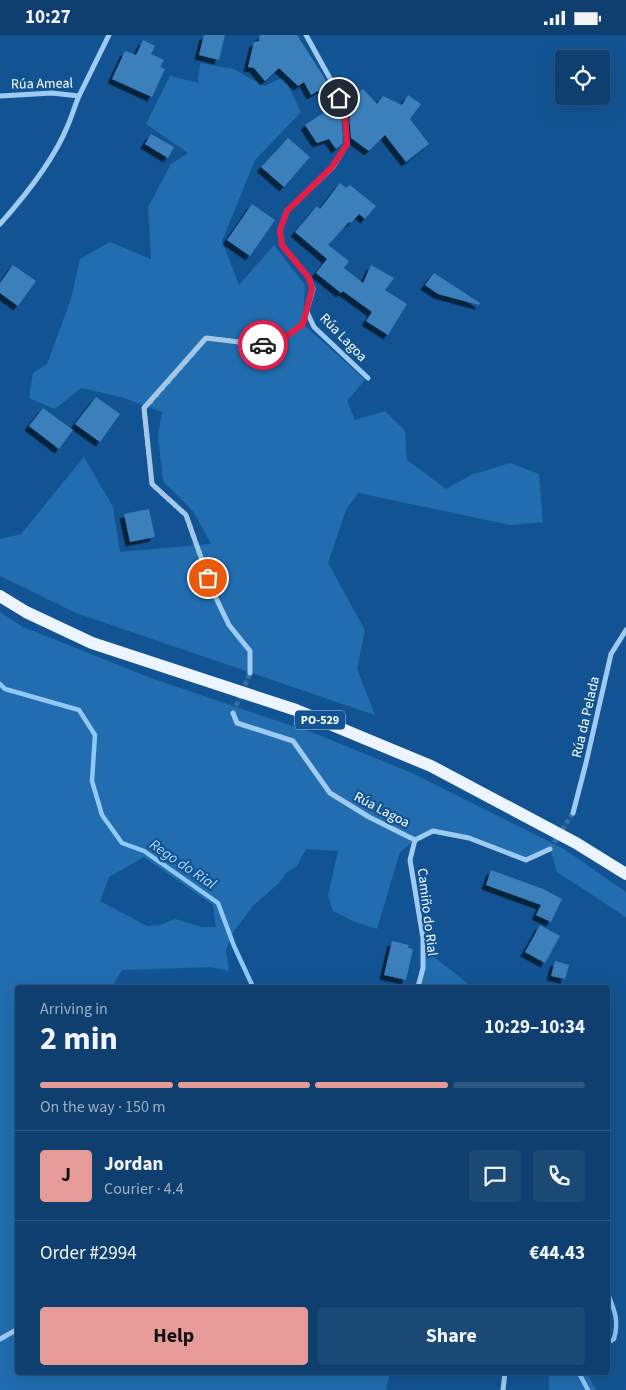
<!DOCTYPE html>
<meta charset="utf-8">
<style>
:root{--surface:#0e3f6e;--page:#1c4a76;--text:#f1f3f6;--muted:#9bafc2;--line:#2e5881;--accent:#e69b98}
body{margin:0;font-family:"Source Sans 3",sans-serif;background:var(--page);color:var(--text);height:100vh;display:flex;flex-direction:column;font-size:19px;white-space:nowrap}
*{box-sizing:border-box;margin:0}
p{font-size:16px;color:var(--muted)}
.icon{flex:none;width:28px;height:28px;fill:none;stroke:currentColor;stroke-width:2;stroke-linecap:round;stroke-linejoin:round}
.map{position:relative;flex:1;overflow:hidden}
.details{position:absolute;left:15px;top:950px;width:595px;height:390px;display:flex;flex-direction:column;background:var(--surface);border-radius:5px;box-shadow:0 5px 20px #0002,0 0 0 1px var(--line)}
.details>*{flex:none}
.fabs{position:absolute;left:555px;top:15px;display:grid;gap:10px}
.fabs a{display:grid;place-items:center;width:55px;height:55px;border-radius:5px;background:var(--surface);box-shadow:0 5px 20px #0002,0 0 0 1px var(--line);font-size:25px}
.pin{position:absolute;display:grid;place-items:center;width:42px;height:42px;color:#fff;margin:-21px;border:2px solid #fff;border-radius:50%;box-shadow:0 1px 5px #0007}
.courier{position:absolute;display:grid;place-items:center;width:50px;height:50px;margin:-25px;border:4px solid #e11d48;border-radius:50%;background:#fff;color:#222;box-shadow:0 1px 6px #0007}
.headline em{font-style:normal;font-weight:700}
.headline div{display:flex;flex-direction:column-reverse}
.headline{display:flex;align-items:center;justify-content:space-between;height:85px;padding:0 25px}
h1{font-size:32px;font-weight:700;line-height:38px}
.bar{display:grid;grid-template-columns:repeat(4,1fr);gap:8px 5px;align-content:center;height:60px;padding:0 25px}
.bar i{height:6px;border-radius:4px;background:var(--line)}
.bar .current{background:var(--accent)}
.bar p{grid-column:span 4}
.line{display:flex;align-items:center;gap:12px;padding:0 25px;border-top:1px solid var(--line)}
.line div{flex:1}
.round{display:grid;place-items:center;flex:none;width:52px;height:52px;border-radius:5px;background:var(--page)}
.action{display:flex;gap:10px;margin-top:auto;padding:10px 25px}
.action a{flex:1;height:58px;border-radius:5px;background:var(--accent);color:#111;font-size:20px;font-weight:700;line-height:58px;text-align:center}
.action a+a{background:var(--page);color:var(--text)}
.status{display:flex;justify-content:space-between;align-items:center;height:35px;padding:0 25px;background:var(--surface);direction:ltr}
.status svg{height:14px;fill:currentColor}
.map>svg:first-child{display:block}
.green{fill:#216db0;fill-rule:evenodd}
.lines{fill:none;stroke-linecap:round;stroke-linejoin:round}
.stream{stroke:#91c8f6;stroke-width:4.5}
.building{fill:#3b7fbb;filter:url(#shadow)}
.street-tunnel{stroke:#366ea3;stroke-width:5;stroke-dasharray:5 2.5;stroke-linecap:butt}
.street{stroke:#9fcbf2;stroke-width:5}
.primary{stroke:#ebf4ff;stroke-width:12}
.done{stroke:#acc3d9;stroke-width:5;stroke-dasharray:0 9}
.route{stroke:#e11d48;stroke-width:6}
.labels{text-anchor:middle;stroke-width:4.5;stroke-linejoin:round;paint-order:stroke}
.shield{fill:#125493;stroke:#b8ccdf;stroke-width:1}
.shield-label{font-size:12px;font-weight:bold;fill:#fff}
.street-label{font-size:14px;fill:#fff;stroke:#125493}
.water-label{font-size:15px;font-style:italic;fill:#acd5f9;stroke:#125493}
</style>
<div class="status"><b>10:27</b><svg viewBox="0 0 49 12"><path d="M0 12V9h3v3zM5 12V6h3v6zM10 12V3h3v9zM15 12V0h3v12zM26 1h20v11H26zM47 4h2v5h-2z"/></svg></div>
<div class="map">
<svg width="626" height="1355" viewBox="0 0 626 1355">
<defs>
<filter id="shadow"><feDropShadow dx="-4.5" dy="4.5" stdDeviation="0" flood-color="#0009"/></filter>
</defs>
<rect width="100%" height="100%" fill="#125493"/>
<g class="green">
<path d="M 200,28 L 234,34 L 264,51 L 284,42 L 301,77 L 255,125 L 222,206 L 239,250 L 274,210 L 305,250 L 303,289 L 365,345 L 347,366 L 355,385 L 385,376 L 405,396 L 407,425 L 446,454 L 471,440 L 510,428 L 539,439 L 543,487 L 511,490 L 358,458 L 346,475 L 328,528 L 365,595 L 357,634 L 375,680 L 76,578 L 0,541 L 0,504 L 21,499 L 84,422 L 113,472 L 120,517 L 211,509 L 193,476 L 163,446 L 158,400 L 162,377 L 121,362 L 81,353 L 55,374 L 29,363 L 33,338 L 47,329 L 71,264 L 80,224 L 110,207 L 151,224 L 148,172 L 171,129 L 188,118 L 146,89 L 170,41 L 198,48 Z"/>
<path d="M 0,577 L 23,592 L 151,643 L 319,700 L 412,738 L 564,814 L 626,857 L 626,882 L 557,837 L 550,814 L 526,825 L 469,803 L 433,796 L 415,805 L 400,817 L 377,894 L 355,887 L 333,876 L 328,861 L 338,816 L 306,814 L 297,831 L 286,838 L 279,848 L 253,871 L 234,896 L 226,915 L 229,936 L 211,932 L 122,935 L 112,952 L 18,952 L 18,1338 L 390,1338 L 386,1355 L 0,1355 ZM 144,822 L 213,870 L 216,892 L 202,892 L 175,884 L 161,890 L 147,891 L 100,866 L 109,842 Z"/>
<path d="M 423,913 L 472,952 L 418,952 L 423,933 Z"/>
<path d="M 549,1338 L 587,1338 L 596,1355 L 549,1355 Z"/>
</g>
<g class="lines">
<g class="stream">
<path d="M 0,649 L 5,654 L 79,675 L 95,700 L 92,746 L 102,780 L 122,808 L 144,816 L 218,868 L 234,911 L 253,952"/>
<path d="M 608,1259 C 615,1276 619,1286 614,1304 L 608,1308"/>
<path d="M 579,1338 L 588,1355"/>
</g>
</g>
<g class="building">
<path d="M 204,0 L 225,0 L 219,25 L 199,20 Z"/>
<path d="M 260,0 L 297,0 L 329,50 L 311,60 L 304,47 L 298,51 L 279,33 L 265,46 L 254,33 L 248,32 L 254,7 L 259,6 Z"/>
<path d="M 143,5 L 155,11 L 151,19 L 164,25 L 160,32 L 165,34 L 152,62 L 112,44 L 125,16 L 136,20 Z"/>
<path d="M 363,54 L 377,69 L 383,61 L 402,70 L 408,60 L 421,69 L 410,84 L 429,109 L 406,127 L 385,100 L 369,116 L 351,103 L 349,77 L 345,68 Z"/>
<path d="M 335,70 L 336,75 L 338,73 L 341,79 L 343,108 L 336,114 L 329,104 L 317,108 L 305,90 Z"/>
<path d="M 151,99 L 174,112 L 168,123 L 145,109 Z"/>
<path d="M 288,103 L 310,122 L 284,152 L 261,132 Z"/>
<path d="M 340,148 L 346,153 L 350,150 L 376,171 L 365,184 L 359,179 L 351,188 L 349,187 L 328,210 L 349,226 L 344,233 L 363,248 L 371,230 L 394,243 L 385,255 L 407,269 L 388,300 L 366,286 L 372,277 L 343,256 L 341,258 L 316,238 L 327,224 L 295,197 L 317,171 L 320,174 Z"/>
<path d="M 252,169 L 275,185 L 250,221 L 227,205 Z"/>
<path d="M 13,230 L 36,246 L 18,271 L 0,258 L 0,248 Z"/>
<path d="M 434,238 L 480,268 L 479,270 L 438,259 L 425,250 Z"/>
<path d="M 96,362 L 120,379 L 100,407 L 75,389 Z"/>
<path d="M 43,373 L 73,395 L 59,414 L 29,391 Z"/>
<path d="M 149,474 L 155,502 L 130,507 L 124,479 Z"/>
<path d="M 491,835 L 543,854 L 562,864 L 551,887 L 536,880 L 541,870 L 486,850 Z"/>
<path d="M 540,890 L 560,901 L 545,928 L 525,917 Z"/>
<path d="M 392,906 L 409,910 L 408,913 L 413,914 L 406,945 L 384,940 Z"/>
<path d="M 555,926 L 569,930 L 565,944 L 551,941 Z"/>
</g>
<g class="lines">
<g class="street-tunnel">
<path d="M 233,678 L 250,638"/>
<path d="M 550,814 L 573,778"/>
</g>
<g class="street">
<path d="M 0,61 L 52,58 L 79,61 L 109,0"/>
<path d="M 0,189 C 25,161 54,125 68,90 C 72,81 75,70 79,61"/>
<path d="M 307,277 L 314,292 L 368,343"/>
<path d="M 250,638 L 250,616 L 229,590 L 214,559 L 186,480 L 152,449 L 144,373 L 206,303 L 273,311 L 303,289 L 313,254 L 309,243 L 282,210 L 280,195 L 287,176 L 333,132 L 347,109 L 345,78 L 332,47 L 306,0"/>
<path d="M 233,678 L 237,688 L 293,706 L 330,758 L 369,782 L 415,805 L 433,796 L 469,803 L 526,825 L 550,814"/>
<path d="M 573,778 L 586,728 L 611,619 L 626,595"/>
<path d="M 415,805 L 410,825 L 423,903 L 423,933 L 418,952"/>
<path d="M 0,1304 L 18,1294"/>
<path d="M 503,1355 L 505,1338"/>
</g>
<path class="primary" d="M 0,561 L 26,577 L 92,608 L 296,675 L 431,731 L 576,808 L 626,839"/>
</g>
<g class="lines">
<path class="done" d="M 208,543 L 186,480 L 152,449 L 144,374 L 206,303 L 263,310"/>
<path class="route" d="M 263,310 L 273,311 L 303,289 L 312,254 L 309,243 L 282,210 L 280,195 L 287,176 L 332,132 L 347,109 L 345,78 L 339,63"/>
</g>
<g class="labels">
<rect class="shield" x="295" y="675.5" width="50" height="19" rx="4"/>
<g class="shield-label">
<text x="320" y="689">PO-529</text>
</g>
<g class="street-label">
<text transform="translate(42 48) rotate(-1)" y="5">Rúa Ameal</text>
<text transform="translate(344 302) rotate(46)" y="5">Rúa Lagoa</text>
<text transform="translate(585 682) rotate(-77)" y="5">Rúa da Pelada</text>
<text transform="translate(382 774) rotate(28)" y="5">Rúa Lagoa</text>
<text transform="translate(428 877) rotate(83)" y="5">Camiño do Rial</text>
</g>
<g class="water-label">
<text transform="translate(183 829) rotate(34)" y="5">Rego do Rial</text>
</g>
</g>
</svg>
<div class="fabs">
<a><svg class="icon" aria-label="locate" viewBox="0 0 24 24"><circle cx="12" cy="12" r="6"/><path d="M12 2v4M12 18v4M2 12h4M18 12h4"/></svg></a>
</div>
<div class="pin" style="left:208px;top:543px;background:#ea580c"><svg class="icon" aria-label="bag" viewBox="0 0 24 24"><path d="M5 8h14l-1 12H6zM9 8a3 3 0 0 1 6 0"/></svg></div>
<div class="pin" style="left:339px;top:63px;background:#1f2937"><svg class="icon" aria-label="home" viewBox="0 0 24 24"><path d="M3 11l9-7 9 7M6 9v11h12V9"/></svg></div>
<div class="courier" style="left:263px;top:310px"><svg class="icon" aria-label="car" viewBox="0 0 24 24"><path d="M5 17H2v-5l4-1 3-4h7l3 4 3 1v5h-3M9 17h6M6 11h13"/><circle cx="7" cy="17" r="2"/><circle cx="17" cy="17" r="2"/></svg></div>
<section class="details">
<div class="headline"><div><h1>2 min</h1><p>Arriving in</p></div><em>10:29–10:34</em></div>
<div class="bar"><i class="current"></i><i class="current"></i><i class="current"></i><i></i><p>On the way · 150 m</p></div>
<div class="line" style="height:90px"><b class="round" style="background:var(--accent);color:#111">J</b><div><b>Jordan</b><p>Courier · 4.4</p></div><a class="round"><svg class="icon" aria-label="chat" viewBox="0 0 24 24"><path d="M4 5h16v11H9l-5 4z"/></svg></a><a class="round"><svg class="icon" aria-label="phone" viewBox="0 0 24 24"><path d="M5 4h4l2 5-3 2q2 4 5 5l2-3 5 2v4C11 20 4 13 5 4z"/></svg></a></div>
<div class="line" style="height:65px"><div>Order #2994</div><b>€44.43</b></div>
<div class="action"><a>Help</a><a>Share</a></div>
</section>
</div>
